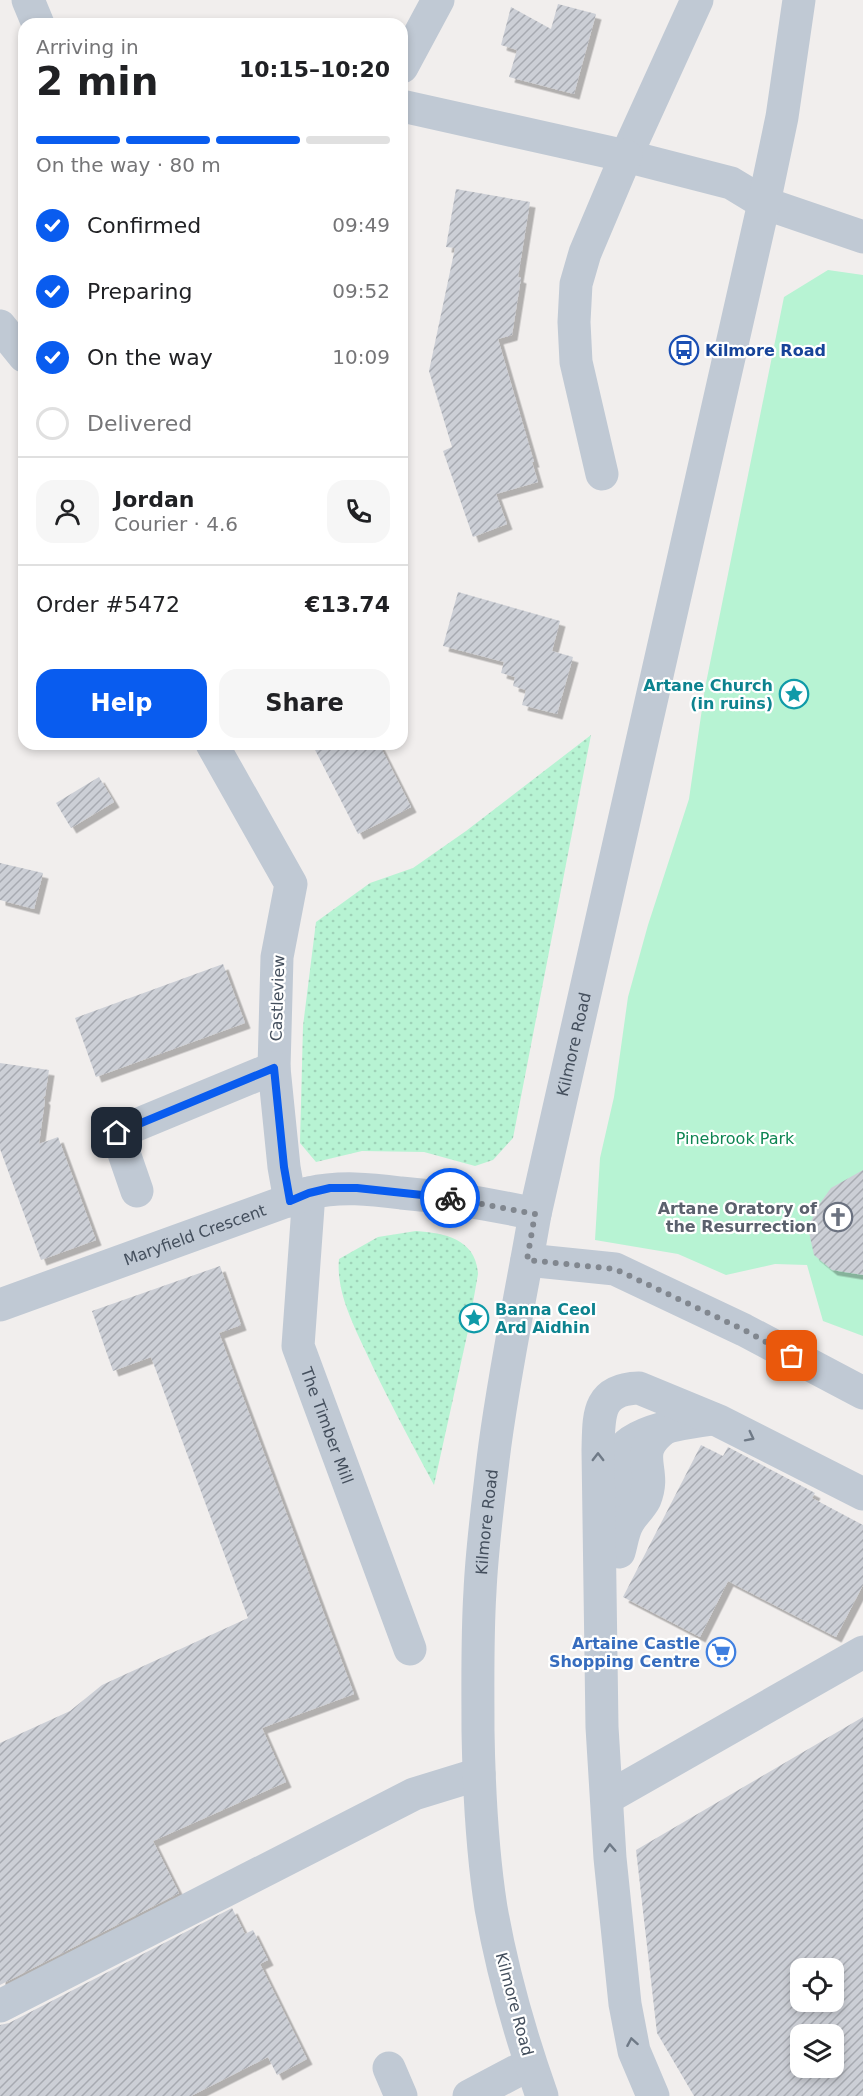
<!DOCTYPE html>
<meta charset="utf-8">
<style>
:root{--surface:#fff;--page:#f6f6f6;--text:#202124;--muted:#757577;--line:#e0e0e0;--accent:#095cef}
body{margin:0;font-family:"DejaVu Sans",sans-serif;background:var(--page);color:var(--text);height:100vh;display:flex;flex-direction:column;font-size:22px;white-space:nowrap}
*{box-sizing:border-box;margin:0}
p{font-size:20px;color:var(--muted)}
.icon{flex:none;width:33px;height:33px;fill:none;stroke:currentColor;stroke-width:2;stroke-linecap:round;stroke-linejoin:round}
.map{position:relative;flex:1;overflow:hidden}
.sheet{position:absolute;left:18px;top:18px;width:390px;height:732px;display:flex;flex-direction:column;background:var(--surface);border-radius:18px;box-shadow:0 3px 9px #0003}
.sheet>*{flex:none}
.tools{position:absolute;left:790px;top:1958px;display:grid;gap:12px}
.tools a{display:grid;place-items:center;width:54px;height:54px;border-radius:12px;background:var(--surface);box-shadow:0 3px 9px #0003;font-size:30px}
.pin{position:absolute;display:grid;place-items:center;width:51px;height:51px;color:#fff;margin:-26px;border-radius:12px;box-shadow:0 3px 9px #0006}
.courier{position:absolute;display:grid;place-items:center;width:60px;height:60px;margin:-30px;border:4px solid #095cef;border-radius:50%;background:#fff;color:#222;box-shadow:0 2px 8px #0007}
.summary em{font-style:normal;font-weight:700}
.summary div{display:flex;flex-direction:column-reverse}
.summary{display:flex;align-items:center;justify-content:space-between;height:102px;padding:0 18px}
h1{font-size:39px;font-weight:700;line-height:45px}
.bar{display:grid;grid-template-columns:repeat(4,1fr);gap:9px 6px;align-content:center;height:72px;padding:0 18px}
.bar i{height:8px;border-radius:4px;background:var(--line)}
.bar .current{background:var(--accent)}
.bar p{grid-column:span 4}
.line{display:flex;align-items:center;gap:15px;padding:0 18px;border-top:2px solid var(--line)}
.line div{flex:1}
.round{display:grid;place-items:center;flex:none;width:63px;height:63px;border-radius:18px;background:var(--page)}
ol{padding:0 18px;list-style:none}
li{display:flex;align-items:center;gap:18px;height:66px}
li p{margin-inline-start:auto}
li .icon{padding:6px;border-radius:50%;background:var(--accent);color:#fff;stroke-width:4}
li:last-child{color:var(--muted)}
li i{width:33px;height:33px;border:3px solid var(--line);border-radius:50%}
.button{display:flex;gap:12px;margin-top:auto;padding:12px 18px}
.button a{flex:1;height:69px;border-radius:18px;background:var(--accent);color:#fff;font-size:24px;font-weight:700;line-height:69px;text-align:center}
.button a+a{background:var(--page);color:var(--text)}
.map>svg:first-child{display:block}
.grass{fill:url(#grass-dots)}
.green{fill:#b7f3d3}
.building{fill:url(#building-hatch);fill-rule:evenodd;filter:url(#shadow)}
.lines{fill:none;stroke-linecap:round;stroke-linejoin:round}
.minor{stroke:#c0c9d4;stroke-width:33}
.oneway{stroke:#6f7a87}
.done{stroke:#81878f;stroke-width:6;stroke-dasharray:0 10.8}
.route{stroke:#095cef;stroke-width:8}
.labels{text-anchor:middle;stroke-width:4.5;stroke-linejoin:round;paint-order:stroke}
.transit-label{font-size:16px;font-weight:bold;fill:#164399;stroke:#fff;text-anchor:start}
.culture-label{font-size:16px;font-weight:bold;fill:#0d838f;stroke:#fff;text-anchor:end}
.street-label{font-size:16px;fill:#444f5d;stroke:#fff}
.park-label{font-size:16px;fill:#0e8552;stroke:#fff}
.worship-label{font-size:16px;font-weight:bold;fill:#5b616d;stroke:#fff;text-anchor:end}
.shop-label{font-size:16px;font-weight:bold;fill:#366cbe;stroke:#fff;text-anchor:end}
</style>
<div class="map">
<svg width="863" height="2096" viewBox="0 0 863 2096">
<defs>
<pattern id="grass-dots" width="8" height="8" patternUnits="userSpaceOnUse" patternTransform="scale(1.5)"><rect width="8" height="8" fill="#b7f3d3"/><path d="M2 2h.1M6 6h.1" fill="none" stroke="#9fd2b8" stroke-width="1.8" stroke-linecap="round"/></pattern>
<pattern id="building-hatch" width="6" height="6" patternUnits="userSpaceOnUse" patternTransform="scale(1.5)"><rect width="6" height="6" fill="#cccfd6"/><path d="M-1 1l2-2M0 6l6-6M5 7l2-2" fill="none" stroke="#a7aab1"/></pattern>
<filter id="shadow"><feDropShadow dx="5.5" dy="5.5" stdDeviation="0" flood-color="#0004"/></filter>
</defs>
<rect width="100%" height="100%" fill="#f1eeed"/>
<g class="grass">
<path d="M 591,735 L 513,1138 L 493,1160 L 475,1166 L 424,1152 L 362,1151 L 316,1162 L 300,1143 L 303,1026 L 316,922 L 370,883 L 413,868 L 466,831 Z"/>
<path d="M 416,1231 C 445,1233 476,1239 478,1274 L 468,1331 L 434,1485 C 410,1440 386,1396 365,1350 C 352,1322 336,1290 339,1259 L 378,1237 Z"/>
</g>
<path class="green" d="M 828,270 L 863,275 L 863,1336 L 823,1321 L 807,1265 L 775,1264 L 726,1275 L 678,1254 L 595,1240 L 600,1158 L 614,1097 L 628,997 L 648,925 L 689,799 L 705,688 L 784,297 Z"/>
<g class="building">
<path d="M 558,4 L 596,14 L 574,94 L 509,77 L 517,50 L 501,45 L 511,7 L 551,29 Z"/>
<path d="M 456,189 L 530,202 L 518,277 L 521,278 L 512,335 L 498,339 L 534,462 L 532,462 L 538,482 L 496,494 L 507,524 L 473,537 L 443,451 L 452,447 L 429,371 L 455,248 L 446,247 Z"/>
<path d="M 458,592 L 560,621 L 552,651 L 573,657 L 557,714 L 522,705 L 526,690 L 513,686 L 515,677 L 501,673 L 504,662 L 443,646 Z"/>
<path d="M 312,744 L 379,744 L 411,807 L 358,834 Z"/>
<path d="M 99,777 L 114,802 L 71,828 L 56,803 Z"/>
<path d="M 0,863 L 43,873 L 34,909 L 0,900 Z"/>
<path d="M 223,964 L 245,1023 L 96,1077 L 75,1018 Z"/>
<path d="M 0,1063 L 49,1070 L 45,1096 L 43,1097 L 45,1100 L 39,1144 L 58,1137 L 96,1240 L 41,1260 L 0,1149 Z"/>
<path d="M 863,1170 L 863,1275 L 832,1270 L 814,1255 L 808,1228 L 818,1206 L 831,1188 Z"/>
<path d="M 220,1266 L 241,1325 L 219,1333 L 354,1694 L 262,1728 L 286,1782 L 153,1841 L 179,1893 L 0,1985 L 0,1743 L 70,1711 L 102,1685 L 248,1618 L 151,1357 L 113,1371 L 92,1311 Z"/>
<path d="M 701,1445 L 723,1456 L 728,1447 L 815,1493 L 812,1498 L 863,1525 L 863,1585 L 836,1637 L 728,1581 L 700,1637 L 623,1597 Z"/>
<path d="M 863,1717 L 863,2096 L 694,2096 L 657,2033 L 636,1850 ZM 801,1968 L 834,1968 L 834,2001 L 801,2001 ZM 801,2034 L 834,2034 L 834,2067 L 801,2067 Z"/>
<path d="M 232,1908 L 245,1934 L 253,1930 L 268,1960 L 260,1964 L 307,2059 L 277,2075 L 268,2057 L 191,2096 L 0,2096 L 0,2025 L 9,2023 Z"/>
</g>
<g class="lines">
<g class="minor">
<path d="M 28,0 L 38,24"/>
<path d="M 697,0 L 626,156 L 731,183 L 764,203 L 863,237"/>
<path d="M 402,67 L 438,0"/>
<path d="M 402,106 L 626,156 L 585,253 L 576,284 L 574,322 L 576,362 L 602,474"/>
<path d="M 0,326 L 24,356"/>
<path d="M 212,744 L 291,884 L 277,957 L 274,1068 L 284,1167 L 290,1201"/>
<path d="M 137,1191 L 117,1133 L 274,1068"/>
<path id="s1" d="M 309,1193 L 298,1346 L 410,1649"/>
<path d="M 527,1260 L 615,1269 L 744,1330 L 863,1393"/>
<path id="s2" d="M 0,1305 L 309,1193 C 340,1186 370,1189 401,1193 C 447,1197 490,1204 535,1214"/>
<path d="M 619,1496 C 619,1484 616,1466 620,1454 C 630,1430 690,1422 713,1419"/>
<path d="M 619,1552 C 622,1542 623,1530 629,1521 C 633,1514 641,1507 645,1499 C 658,1468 630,1454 665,1428"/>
<path d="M 607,1798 L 863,1652"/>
<path d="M 0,2006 L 414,1794 L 479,1774"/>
<path d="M 389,2068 L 401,2096"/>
<path d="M 469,2096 L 530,2064"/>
<path id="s3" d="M 542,2096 C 521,2037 502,1970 491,1908 C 482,1850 479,1790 478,1731 C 478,1685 477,1638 480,1591 C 482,1547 488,1503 493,1460 C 503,1377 521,1296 535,1214 L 764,203 L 782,117 L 799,0"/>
<path d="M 653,2096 L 634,2051 L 625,2004 L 610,1858 L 602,1727 L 598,1450 C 599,1417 596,1389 639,1388 L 719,1421 L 863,1494"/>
</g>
</g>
<defs><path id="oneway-chevron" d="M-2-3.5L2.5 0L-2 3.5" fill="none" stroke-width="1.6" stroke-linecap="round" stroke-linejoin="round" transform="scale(1.5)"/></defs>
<g class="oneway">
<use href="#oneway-chevron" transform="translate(750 1437) rotate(27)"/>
<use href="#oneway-chevron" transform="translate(598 1457) rotate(-90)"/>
<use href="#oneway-chevron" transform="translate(610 1848) rotate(-93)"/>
<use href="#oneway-chevron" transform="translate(632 2042) rotate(-100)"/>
</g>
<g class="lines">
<path class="done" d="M 450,1198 L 535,1214 L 527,1260 L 615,1269 L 744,1330 L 792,1356"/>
<path class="route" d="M 117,1133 L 274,1068 L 284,1167 L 290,1201 L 309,1193 L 330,1188 L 357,1188 L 450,1198"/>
</g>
<defs>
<g id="bus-ring" transform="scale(1.5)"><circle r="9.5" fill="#fff" stroke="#1a4fb4" stroke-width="1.5"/><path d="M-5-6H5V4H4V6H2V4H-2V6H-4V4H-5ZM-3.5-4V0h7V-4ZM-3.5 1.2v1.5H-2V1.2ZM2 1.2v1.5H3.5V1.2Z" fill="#1a4fb4"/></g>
<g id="sight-ring" transform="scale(1.5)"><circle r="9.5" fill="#fff" stroke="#0f9aa8" stroke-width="1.5"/><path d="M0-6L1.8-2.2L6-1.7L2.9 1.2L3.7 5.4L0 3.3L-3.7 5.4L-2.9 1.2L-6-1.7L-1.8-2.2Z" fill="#0f9aa8"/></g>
<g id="church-ring" transform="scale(1.5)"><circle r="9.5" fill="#fff" stroke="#6b7280" stroke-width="1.5"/><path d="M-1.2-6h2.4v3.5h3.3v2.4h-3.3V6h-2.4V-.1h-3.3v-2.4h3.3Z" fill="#6b7280"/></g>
<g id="supermarket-ring" transform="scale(1.5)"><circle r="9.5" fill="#fff" stroke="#3f7fe0" stroke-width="1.5"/><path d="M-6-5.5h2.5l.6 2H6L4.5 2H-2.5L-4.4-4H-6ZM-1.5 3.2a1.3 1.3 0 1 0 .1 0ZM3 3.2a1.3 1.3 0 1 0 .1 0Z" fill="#3f7fe0"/></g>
</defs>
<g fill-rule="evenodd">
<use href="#bus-ring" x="684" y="350"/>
<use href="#sight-ring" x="794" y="694"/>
<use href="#church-ring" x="838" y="1217"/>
<use href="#sight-ring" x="474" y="1318"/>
<use href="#supermarket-ring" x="721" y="1652"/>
</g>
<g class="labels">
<g class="transit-label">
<text x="705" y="356">Kilmore Road</text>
</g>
<g class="culture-label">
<text x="773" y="691">Artane Church<tspan x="773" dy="18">(in ruins)</tspan></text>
<text x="495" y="1315" text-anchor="start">Banna Ceol<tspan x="495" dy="18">Ard Aidhin</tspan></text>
</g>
<g class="street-label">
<text transform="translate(277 998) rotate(-88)" y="6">Castleview</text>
<text dy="6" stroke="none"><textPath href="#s3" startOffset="1068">Kilmore Road</textPath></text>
<text dy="6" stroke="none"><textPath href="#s2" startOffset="207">Maryfield Crescent</textPath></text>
<text dy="6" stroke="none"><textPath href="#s1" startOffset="238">The Timber Mill</textPath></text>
<text dy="6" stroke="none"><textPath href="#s3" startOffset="582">Kilmore Road</textPath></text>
<text transform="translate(515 2004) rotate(75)" y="6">Kilmore Road</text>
</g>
<g class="park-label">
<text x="735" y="1144">Pinebrook Park</text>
</g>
<g class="worship-label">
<text x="817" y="1214">Artane Oratory of<tspan x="817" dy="18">the Resurrection</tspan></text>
</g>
<g class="shop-label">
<text x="700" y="1649">Artaine Castle<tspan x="700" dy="18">Shopping Centre</tspan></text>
</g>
</g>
</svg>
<div class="tools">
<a><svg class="icon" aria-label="locate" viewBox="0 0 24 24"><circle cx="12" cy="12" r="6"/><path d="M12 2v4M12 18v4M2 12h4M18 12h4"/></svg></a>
<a><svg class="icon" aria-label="layers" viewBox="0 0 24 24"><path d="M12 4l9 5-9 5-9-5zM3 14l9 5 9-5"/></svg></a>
</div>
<div class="pin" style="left:792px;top:1356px;background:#ea580c"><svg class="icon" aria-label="bag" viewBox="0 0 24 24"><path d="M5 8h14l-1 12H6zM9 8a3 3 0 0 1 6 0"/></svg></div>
<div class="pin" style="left:117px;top:1133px;background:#1f2937"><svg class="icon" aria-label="home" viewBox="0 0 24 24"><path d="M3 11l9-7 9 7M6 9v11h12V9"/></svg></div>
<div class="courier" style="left:450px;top:1198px"><svg class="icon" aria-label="bike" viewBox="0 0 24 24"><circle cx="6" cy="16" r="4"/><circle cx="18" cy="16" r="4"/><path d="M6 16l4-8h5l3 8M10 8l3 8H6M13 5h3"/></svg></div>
<section class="sheet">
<div class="summary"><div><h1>2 min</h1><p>Arriving in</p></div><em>10:15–10:20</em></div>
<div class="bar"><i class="current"></i><i class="current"></i><i class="current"></i><i></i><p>On the way · 80 m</p></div>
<ol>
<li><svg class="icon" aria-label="check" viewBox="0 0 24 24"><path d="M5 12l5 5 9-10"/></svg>Confirmed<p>09:49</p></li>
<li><svg class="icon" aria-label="check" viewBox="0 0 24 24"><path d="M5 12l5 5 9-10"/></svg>Preparing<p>09:52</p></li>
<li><svg class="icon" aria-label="check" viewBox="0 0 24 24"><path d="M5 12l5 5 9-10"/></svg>On the way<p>10:09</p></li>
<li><i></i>Delivered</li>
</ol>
<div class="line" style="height:108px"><a class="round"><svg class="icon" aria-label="person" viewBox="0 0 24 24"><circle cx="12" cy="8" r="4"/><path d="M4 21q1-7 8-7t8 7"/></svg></a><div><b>Jordan</b><p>Courier · 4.6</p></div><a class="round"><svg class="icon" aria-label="phone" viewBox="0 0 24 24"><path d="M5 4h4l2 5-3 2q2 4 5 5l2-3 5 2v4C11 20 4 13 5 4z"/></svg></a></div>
<div class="line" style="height:78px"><div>Order #5472</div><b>€13.74</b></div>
<div class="button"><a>Help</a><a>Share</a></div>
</section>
</div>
